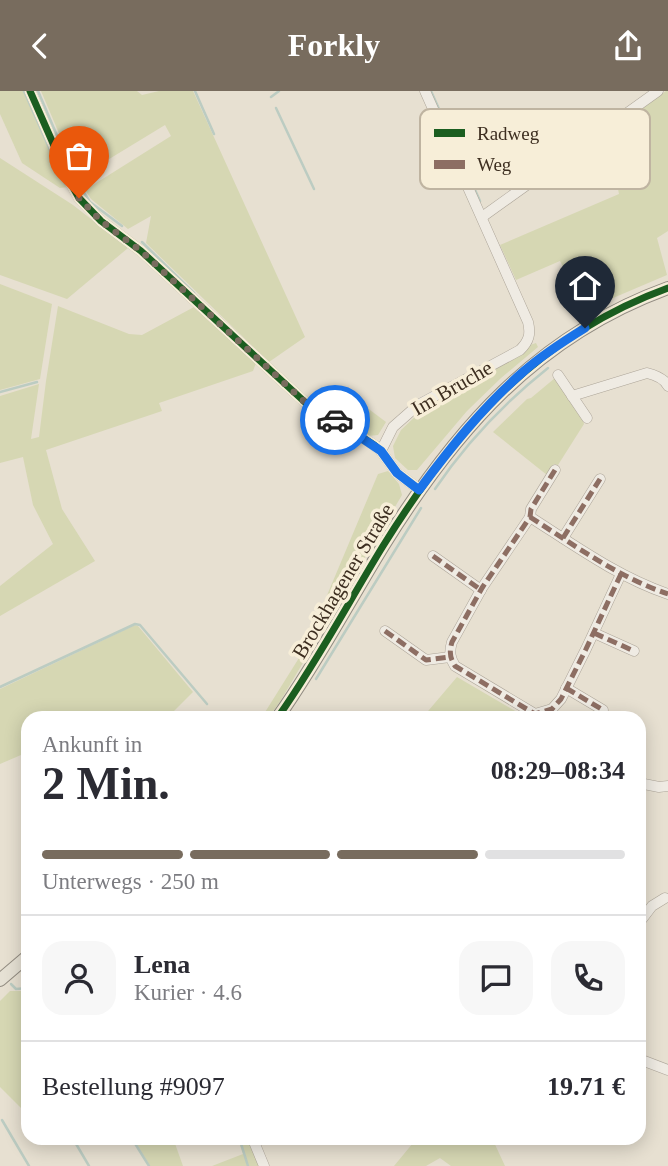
<!DOCTYPE html>
<html lang="de">
<meta charset="utf-8">
<style>
:root{--surface:#fff;--page:#f7f7f7;--text:#2b2b33;--muted:#7c7c81;--line:#e1e1e2;--accent:#786c5e}
body{margin:0;font-family:"Times New Roman",serif;background:var(--page);color:var(--text);height:100vh;display:flex;flex-direction:column;font-size:26px;white-space:nowrap}
*{box-sizing:border-box;margin:0}
p{font-size:23px;color:var(--muted)}
.icon{flex:none;width:38px;height:38px;fill:none;stroke:currentColor;stroke-width:2;stroke-linecap:round;stroke-linejoin:round}
.map{position:relative;flex:1;overflow:hidden}
.side{position:absolute;left:21px;top:620px;width:625px;height:434px;display:flex;flex-direction:column;background:var(--surface);border-radius:21px;box-shadow:0 4px 18px #0003}
.side>*{flex:none}
.pin{position:absolute;display:grid;place-items:center;width:60px;height:60px;color:#fff;margin:-72px -30px;border-radius:50% 50% 50% 0;rotate:-45deg;box-shadow:0 0 7px #0007}
.pin .icon{rotate:45deg}
.courier{position:absolute;display:grid;place-items:center;width:70px;height:70px;margin:-35px;border:5px solid #1a73e8;border-radius:50%;background:#fff;color:#222;box-shadow:0 2px 9px #0007}
.headline em{font-style:normal;font-weight:700}
.headline div{display:flex;flex-direction:column-reverse}
.headline{display:flex;align-items:center;justify-content:space-between;height:119px;padding:0 21px}
h1{font-size:46px;font-weight:700;line-height:52px}
.bar{display:grid;grid-template-columns:repeat(4,1fr);gap:10px 7px;align-content:center;height:84px;padding:0 21px}
.bar i{height:9px;border-radius:5px;background:var(--line)}
.bar .active{background:var(--accent)}
.bar p{grid-column:span 4}
.line{display:flex;align-items:center;gap:18px;padding:0 21px;border-top:2px solid var(--line)}
.line div{flex:1}
.round{display:grid;place-items:center;flex:none;width:74px;height:74px;border-radius:21px;background:var(--page)}
header{display:flex;justify-content:space-between;align-items:center;height:91px;padding:0 21px;background:var(--accent);color:#fff;font-size:32px;font-weight:700}
.map>svg:first-child{display:block}
.green{fill:#d6d7b3}
.lines{fill:none;stroke-linecap:round;stroke-linejoin:round}
.stream{stroke:#bcccc2;stroke-width:2.5}
.minor-casing{stroke:#ada599;stroke-width:11}
.major-casing{stroke:#928b80;stroke-width:14}
.minor{stroke:#efebe3;stroke-width:10}
.major{stroke:#e6e1d4;stroke-width:12}
.quiet{stroke:#8d6e63;stroke-width:5;stroke-dasharray:10 5;stroke-linecap:butt}
.cycleway-casing{stroke:#f7eed8;stroke-width:11}
.cycleway{stroke:#1b5e20;stroke-width:7}
.done{stroke:#786c5e;stroke-width:7;stroke-dasharray:0 12.6}
.route{stroke:#1a73e8;stroke-width:9}
.labels{text-anchor:middle;stroke-width:7;stroke-linejoin:round;paint-order:stroke}
.street-label{font-size:21px;fill:#3d2e20;stroke:#f7eed8}
.key{fill:#f7eed8;stroke:#bfb4a1;stroke-width:2}
.key-label{font-size:19px;fill:#3d2e20}
</style>
<header><svg class="icon" aria-label="back" viewBox="0 0 24 24"><path d="M15 5l-7 7 7 7"/></svg>Forkly<svg class="icon" aria-label="share" viewBox="0 0 24 24"><path d="M12 15V3M7 8l5-5 5 5M5 13v7h14v-7"/></svg></header>
<div class="map">
<svg width="668" height="1075" viewBox="0 0 668 1075">
<rect width="100%" height="100%" fill="#e7e0d1"/>
<g class="green">
<path d="M 0,0 L 25,0 L 68,96 L 60,97 L 22,72 L 0,23 Z"/>
<path d="M 41,0 L 137,0 L 142,4 L 159,0 L 193,0 L 305,246 L 269,271 L 146,152 L 151,125 L 128,138 L 91,108 L 85,99 L 171,45 L 165,34 L 78,87 Z"/>
<path d="M 666,0 L 668,0 L 668,140 L 657,147 L 667,184 L 613,207 L 594,218 L 591,212 L 584,217 L 560,170 L 516,189 L 500,154 L 619,103 L 607,43 Z"/>
<path d="M 0,67 L 73,114 L 128,157 L 67,208 L 0,184 Z"/>
<path d="M 0,193 L 52,213 L 40,288 L 0,299 Z"/>
<path d="M 58,215 L 129,243 L 142,244 L 194,216 L 256,272 L 253,280 L 159,312 L 162,320 L 46,359 L 62,418 L 95,470 L 0,525 L 0,495 L 53,453 L 33,414 L 23,366 L 0,372 L 0,305 L 39,293 L 31,348 L 39,346 L 46,290 Z"/>
<path d="M 536,252 L 538,256 L 501,287 L 467,320 L 417,379 L 408,379 L 395,367 L 393,355 L 401,339 L 422,319 L 522,262 L 530,254 Z"/>
<path d="M 555,287 L 582,327 L 584,333 L 558,374 L 554,373 L 547,384 L 493,341 L 527,308 L 531,307 Z"/>
<path d="M 358,310 L 386,331 L 378,344 L 368,345 L 345,329 Z"/>
<path d="M 388,380 L 399,393 L 402,404 L 281,609 L 269,626 L 262,626 L 304,559 L 378,383 Z"/>
<path d="M 135,534 L 138,535 L 193,601 L 168,626 L 28,626 L 28,661 L 0,673 L 0,598 Z"/>
<path d="M 457,586 L 522,624 L 527,626 L 423,626 Z"/>
<path d="M 10,900 L 28,900 L 28,1020 L 25,1021 L 0,996 L 0,910 Z"/>
<path d="M 237,1046 L 248,1047 L 259,1075 L 212,1075 L 243,1063 Z"/>
<path d="M 418,1046 L 492,1047 L 505,1075 L 451,1075 L 440,1067 L 426,1075 L 394,1075 Z"/>
<path d="M 133,1047 L 173,1047 L 183,1075 L 150,1075 Z"/>
</g>
<g class="lines">
<g class="stream">
<path d="M 24,0 L 65,93"/>
<path d="M 38,0 L 76,89 L 90,111 L 122,135"/>
<path d="M 195,0 L 214,43"/>
<path d="M 431,0 L 480,110"/>
<path d="M 271,6 L 279,0"/>
<path d="M 276,17 L 314,98"/>
<path d="M 142,151 L 194,202"/>
<path d="M 0,301 L 37,291"/>
<path d="M 435,398 C 466,352 504,312 548,277"/>
<path d="M 316,588 L 421,417"/>
<path d="M 0,596 L 135,533 L 140,534 L 207,613"/>
<path d="M 11,893 L 16,898 L 28,897"/>
<path d="M 2,1029 L 29,1075"/>
<path d="M 72,1046 L 89,1075"/>
<path d="M 131,1046 L 149,1075"/>
<path d="M 239,1046 L 248,1075"/>
</g>
<g class="minor-casing">
<g id="minor">
<path d="M 30,0 L 70,91 L 79,107 L 101,130 L 141,160 L 307,313 L 336,329 L 374,354 L 381,360 L 397,382 L 420,399"/>
<path d="M 482,126 L 658,0"/>
<path d="M 558,284 L 587,327"/>
<path d="M 572,305 L 647,282 C 655,284 664,287 668,295"/>
<path d="M 381,360 L 393,336 L 418,314 L 520,259 C 529,250 531,243 528,231 L 425,0"/>
<path d="M 555,379 L 531,418 L 530,426 L 482,497 L 452,551 C 449,561 450,567 455,575 L 535,623 L 552,618 L 561,608 L 586,558 L 621,483"/>
<path d="M 530,426 C 574,454 618,486 668,503"/>
<path d="M 563,447 L 600,388"/>
<path d="M 433,465 L 481,499"/>
<path d="M 385,540 L 426,569 L 450,566"/>
<path d="M 594,542 L 634,560"/>
<path d="M 566,597 L 603,619"/>
<path d="M 644,693 L 659,696 L 668,695"/>
<path d="M 639,832 L 652,815 L 665,807"/>
<path d="M 639,968 L 668,979"/>
<path d="M 252,1046 L 264,1075"/>
</g>
</g>
<g class="major-casing">
<g id="major">
<path d="M 278,626 C 317,571 348,512 383,455 C 455,339 536,245 668,197"/>
<path d="M 0,889 L 28,865"/>
</g>
</g>
<use href="#minor" class="minor"/>
<use href="#major" class="major"/>
<g class="quiet">
<path d="M 555,379 L 531,418 L 530,426 L 482,497 L 452,551 C 449,561 450,567 455,575 L 535,623 L 552,618 L 561,608 L 586,558 L 621,483"/>
<path d="M 530,426 C 574,454 618,486 668,503"/>
<path d="M 563,447 L 600,388"/>
<path d="M 433,465 L 481,499"/>
<path d="M 385,540 L 426,569 L 450,566"/>
<path d="M 594,542 L 634,560"/>
<path d="M 566,597 L 603,619"/>
</g>
<g class="cycleway-casing">
<g id="cycleway">
<path d="M 30,0 L 70,91 L 79,107 L 101,130 L 141,160 L 307,313 L 336,329 L 374,354 L 381,360 L 397,382 L 420,399"/>
<path d="M 278,626 C 317,571 348,512 383,455 C 455,339 536,245 668,197"/>
</g>
</g>
<use href="#cycleway" class="cycleway"/>
</g>
<g class="lines">
<path class="done" d="M 79,107 L 101,130 L 141,160 L 307,313 L 335,329"/>
<path class="route" d="M 335,329 L 381,360 L 397,382 L 419,399 C 451,356 483,316 523,281 C 542,264 564,250 585,237"/>
</g>
<g class="labels">
<g class="street-label">
<text transform="translate(452 297) rotate(-30)" y="7">Im Bruche</text>
<text transform="translate(343 490) rotate(-59)" y="7">Brockhagener Straße</text>
</g>
</g>
<rect x="420" y="18" width="230" height="80" rx="10" class="key"/>
<rect x="434" y="38" width="31" height="8" fill="#1b5e20"/>
<rect x="434" y="69" width="31" height="9" fill="#8d6e63"/>
<g class="key-label">
<text x="477" y="49">Radweg</text>
<text x="477" y="80">Weg</text>
</g>
</svg>
<div class="pin" style="left:79px;top:107px;background:#ea580c"><svg class="icon" aria-label="bag" viewBox="0 0 24 24"><path d="M5 8h14l-1 12H6zM9 8a3 3 0 0 1 6 0"/></svg></div>
<div class="pin" style="left:585px;top:237px;background:#1f2937"><svg class="icon" aria-label="home" viewBox="0 0 24 24"><path d="M3 11l9-7 9 7M6 9v11h12V9"/></svg></div>
<div class="courier" style="left:335px;top:329px"><svg class="icon" aria-label="car" viewBox="0 0 24 24"><path d="M5 17H2v-5l4-1 3-4h7l3 4 3 1v5h-3M9 17h6M6 11h13"/><circle cx="7" cy="17" r="2"/><circle cx="17" cy="17" r="2"/></svg></div>
<section class="side">
<div class="headline"><div><h1>2 Min.</h1><p>Ankunft in</p></div><em>08:29–08:34</em></div>
<div class="bar"><i class="active"></i><i class="active"></i><i class="active"></i><i></i><p>Unterwegs · 250 m</p></div>
<div class="line" style="height:126px"><a class="round"><svg class="icon" aria-label="person" viewBox="0 0 24 24"><circle cx="12" cy="8" r="4"/><path d="M4 21q1-7 8-7t8 7"/></svg></a><div><b>Lena</b><p>Kurier · 4.6</p></div><a class="round"><svg class="icon" aria-label="chat" viewBox="0 0 24 24"><path d="M4 5h16v11H9l-5 4z"/></svg></a><a class="round"><svg class="icon" aria-label="phone" viewBox="0 0 24 24"><path d="M5 4h4l2 5-3 2q2 4 5 5l2-3 5 2v4C11 20 4 13 5 4z"/></svg></a></div>
<div class="line" style="height:91px"><div>Bestellung #9097</div><b>19.71 €</b></div>
</section>
</div>
